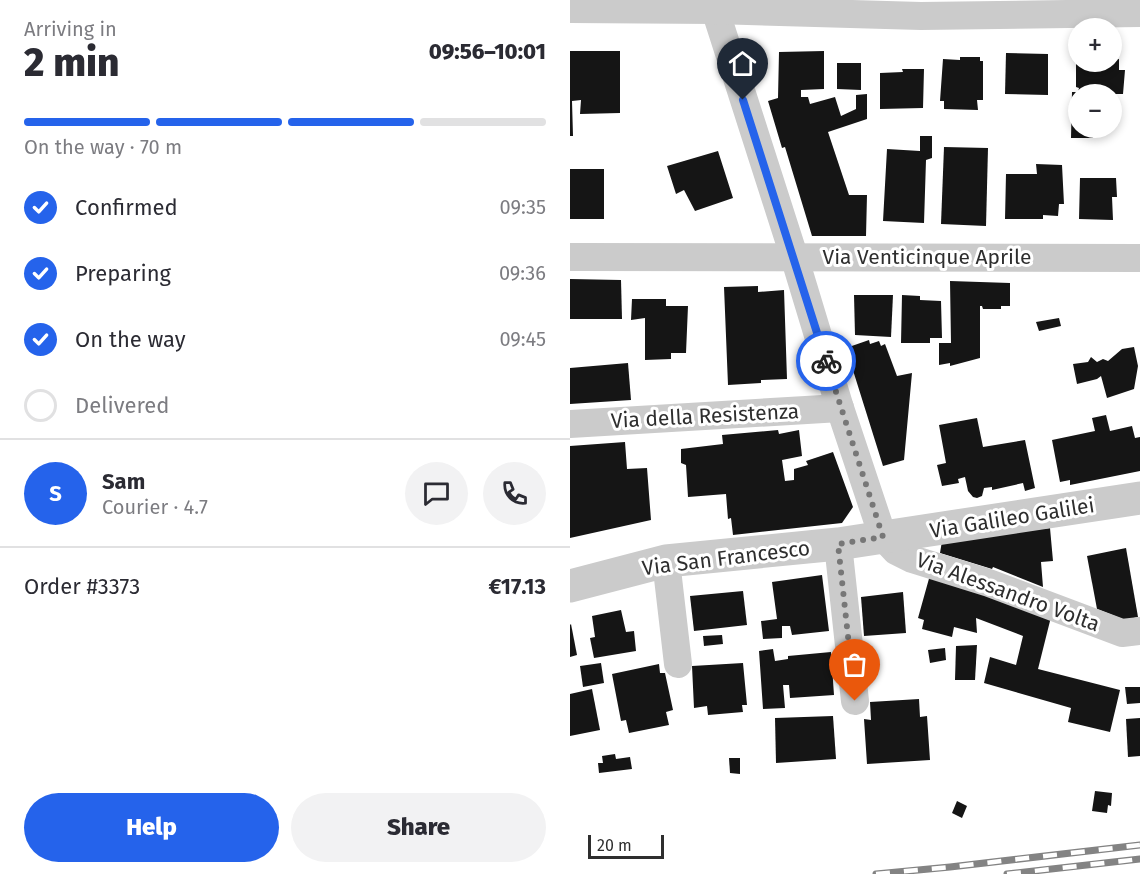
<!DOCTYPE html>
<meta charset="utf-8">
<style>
:root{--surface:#fff;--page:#f2f2f3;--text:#2b2b33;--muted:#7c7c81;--line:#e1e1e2;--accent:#2563eb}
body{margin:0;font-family:"Fira Sans",sans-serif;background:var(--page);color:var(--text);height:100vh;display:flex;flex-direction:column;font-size:22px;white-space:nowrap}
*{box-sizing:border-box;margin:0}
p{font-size:20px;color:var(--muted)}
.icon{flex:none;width:33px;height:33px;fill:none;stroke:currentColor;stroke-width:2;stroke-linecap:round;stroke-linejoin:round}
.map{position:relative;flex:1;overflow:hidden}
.panel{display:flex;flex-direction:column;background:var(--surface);width:570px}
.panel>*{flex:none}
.buttons{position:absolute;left:498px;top:18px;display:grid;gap:12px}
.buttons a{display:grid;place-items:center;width:54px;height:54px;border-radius:50%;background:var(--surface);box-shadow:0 3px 9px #0003;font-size:30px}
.scale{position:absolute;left:18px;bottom:15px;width:76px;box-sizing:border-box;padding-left:6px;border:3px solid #2e2e2e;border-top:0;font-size:16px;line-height:21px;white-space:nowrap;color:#2e2e2e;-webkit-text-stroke:4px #fff;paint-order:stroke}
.pin{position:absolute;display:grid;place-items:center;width:51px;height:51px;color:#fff;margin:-62px -26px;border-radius:50% 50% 50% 0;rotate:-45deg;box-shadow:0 0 6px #0007}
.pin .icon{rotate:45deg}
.courier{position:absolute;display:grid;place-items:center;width:60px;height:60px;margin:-30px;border:4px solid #2563eb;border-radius:50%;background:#fff;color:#222;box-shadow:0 2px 8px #0007}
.headline em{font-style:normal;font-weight:800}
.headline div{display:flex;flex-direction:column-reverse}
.headline{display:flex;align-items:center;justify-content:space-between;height:102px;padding:0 24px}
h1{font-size:39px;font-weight:800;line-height:45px}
.bar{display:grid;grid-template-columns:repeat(4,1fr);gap:9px 6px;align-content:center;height:72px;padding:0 24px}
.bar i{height:8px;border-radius:4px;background:var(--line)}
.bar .current{background:var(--accent)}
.bar p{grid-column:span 4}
.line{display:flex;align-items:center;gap:15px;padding:0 24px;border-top:2px solid var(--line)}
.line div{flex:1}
.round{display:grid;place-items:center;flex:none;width:63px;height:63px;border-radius:32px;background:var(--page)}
ol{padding:0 24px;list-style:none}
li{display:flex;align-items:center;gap:18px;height:66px}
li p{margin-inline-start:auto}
li .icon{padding:6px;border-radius:50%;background:var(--accent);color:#fff;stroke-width:4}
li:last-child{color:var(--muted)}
li i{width:33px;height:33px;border:3px solid var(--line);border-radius:50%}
.cta{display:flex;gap:12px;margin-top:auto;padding:12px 24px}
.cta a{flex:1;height:69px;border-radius:36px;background:var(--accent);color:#fff;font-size:24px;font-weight:800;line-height:69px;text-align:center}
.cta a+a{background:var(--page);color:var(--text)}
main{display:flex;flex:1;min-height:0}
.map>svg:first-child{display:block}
.building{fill:#151515}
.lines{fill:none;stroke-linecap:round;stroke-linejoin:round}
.minor{stroke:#cbcbcb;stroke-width:28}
.tertiary{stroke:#cbcbcb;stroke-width:33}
.rail-casing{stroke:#838383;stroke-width:7}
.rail{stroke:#fff;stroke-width:4.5;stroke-dasharray:14;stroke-linecap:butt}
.done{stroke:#777;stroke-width:6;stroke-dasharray:0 10.8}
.route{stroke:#2563eb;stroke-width:8}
.labels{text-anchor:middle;stroke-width:6;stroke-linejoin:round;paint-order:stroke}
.street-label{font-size:21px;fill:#2e2e2e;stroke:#fff}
</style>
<main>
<section class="panel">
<div class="headline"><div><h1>2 min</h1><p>Arriving in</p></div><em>09:56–10:01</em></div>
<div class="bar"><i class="current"></i><i class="current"></i><i class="current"></i><i></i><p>On the way · 70 m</p></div>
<ol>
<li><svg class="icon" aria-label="check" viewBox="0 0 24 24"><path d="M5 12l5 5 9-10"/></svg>Confirmed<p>09:35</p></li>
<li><svg class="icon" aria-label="check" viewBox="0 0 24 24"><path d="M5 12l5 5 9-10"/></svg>Preparing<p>09:36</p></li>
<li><svg class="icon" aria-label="check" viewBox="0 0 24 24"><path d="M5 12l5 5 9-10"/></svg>On the way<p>09:45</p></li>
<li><i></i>Delivered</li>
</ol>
<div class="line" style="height:108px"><b class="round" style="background:var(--accent);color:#fff">S</b><div><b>Sam</b><p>Courier · 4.7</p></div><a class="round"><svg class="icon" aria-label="chat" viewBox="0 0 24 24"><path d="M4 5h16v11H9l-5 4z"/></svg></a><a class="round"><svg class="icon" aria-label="phone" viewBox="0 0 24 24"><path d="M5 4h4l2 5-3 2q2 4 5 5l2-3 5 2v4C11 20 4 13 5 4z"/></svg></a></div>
<div class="line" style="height:78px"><div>Order #3373</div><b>€17.13</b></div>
<div class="cta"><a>Help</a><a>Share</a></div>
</section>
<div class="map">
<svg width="570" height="874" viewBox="0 0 570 874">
<rect width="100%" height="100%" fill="#fff"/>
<g class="building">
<path d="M 0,51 L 50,51 L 50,113 L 10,114 L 11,100 L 2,101 L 3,136 L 0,136 Z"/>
<path d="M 254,51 L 254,89 L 231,90 L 231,97 L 238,97 L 240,104 L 265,97 L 271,116 L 286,109 L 286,95 L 297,94 L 297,119 L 258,132 L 279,195 L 297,195 L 296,236 L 242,236 L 215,147 L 212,148 L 198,101 L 208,98 L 209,52 Z"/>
<path d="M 506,51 L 508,51 L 508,62 L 542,62 L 542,60 L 549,59 L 549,70 L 555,70 L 553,94 L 508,94 L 508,128 L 523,128 L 523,138 L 501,138 L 502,92 L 508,92 L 509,88 L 506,87 Z"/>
<path d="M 436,53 L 478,54 L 478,95 L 435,94 Z"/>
<path d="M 390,57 L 410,57 L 410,61 L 413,61 L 413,100 L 407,100 L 408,110 L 374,109 L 374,101 L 370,101 L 373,59 L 390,60 Z"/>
<path d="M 267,63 L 291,63 L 291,90 L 267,89 Z"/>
<path d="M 332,69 L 354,69 L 353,108 L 310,109 L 310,73 L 333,72 Z"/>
<path d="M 350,136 L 362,136 L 362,158 L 356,160 L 354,223 L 313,221 L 317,149 L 350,151 Z"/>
<path d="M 374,147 L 418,148 L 416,226 L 371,224 Z"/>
<path d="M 148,151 L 163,198 L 125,211 L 114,190 L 106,194 L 97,166 Z"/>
<path d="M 466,164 L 492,165 L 494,204 L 489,204 L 488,216 L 473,215 L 473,219 L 435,219 L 436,174 L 467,174 Z"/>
<rect x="0" y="169" width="34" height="50"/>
<path d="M 510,178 L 546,178 L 547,197 L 542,197 L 543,220 L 509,219 Z"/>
<path d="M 0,279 L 51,280 L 52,319 L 0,319 Z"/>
<path d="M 380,281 L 440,283 L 440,306 L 431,306 L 431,309 L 413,309 L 412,306 L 410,306 L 410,358 L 380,366 L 380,363 L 369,365 L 369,343 L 381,343 Z"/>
<path d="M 188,286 L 188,292 L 214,290 L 217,379 L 191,380 L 191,383 L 158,385 L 154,287 Z"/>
<path d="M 284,295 L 323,295 L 321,337 L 285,335 Z"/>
<path d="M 332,295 L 350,296 L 350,300 L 371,301 L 372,338 L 360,338 L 360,343 L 331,343 Z"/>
<path d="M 62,299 L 96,299 L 96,306 L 118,306 L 116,353 L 101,353 L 101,359 L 75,360 L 75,318 L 61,320 Z"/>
<path d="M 489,318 L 491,326 L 469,331 L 466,322 Z"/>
<path d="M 299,340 L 300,344 L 309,341 L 311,346 L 315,344 L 327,376 L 342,373 L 334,460 L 313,466 L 276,348 Z"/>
<path d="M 564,347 L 568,366 L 564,389 L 537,398 L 531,376 L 527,379 L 507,384 L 503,364 L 518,362 L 521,357 L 527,362 L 533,359 L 538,361 L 552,349 Z"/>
<path d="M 58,363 L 61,400 L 0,404 L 0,368 Z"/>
<path d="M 536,415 L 540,431 L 562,426 L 565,438 L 570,437 L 570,471 L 500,485 L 500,480 L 490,482 L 482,440 L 525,431 L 522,418 Z"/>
<path d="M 407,418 L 413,447 L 455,440 L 465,488 L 455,491 L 453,483 L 422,490 L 422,487 L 414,488 L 412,496 L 407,498 L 403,497 L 398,491 L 395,477 L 388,479 L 389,483 L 372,486 L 367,465 L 376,463 L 369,425 Z"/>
<path d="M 208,430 L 209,434 L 229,430 L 232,456 L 212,460 L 215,481 L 224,480 L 224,469 L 238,465 L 236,461 L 263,452 L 283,507 L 272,523 L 163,535 L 161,518 L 158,519 L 156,494 L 118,497 L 116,465 L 111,463 L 111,449 L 153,444 L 152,435 Z"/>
<path d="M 55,442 L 57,469 L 77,468 L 81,520 L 0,538 L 0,446 Z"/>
<path d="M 480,528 L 483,561 L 471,562 L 473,587 L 423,567 L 422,569 L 370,553 L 372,541 Z"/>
<path d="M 556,548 L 568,617 L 555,620 L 527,609 L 517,556 Z"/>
<path d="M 252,575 L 259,631 L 222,635 L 220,626 L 212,626 L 212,638 L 193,639 L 191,621 L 207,619 L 202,582 Z"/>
<path d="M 360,575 L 481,617 L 468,669 L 550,690 L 540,732 L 498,722 L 501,708 L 414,683 L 420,657 L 446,665 L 453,636 L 406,618 L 407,633 L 384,627 L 382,637 L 352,629 L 354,620 L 348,618 Z"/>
<path d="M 173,591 L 177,625 L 124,631 L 120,596 Z"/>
<path d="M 333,592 L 336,633 L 294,636 L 291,597 Z"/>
<path d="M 51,610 L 56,632 L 64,631 L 66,651 L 24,658 L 20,638 L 25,637 L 22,616 Z"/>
<path d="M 1,624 L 7,655 L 0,657 L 0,625 Z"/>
<path d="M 152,635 L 153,644 L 134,646 L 133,636 Z"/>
<path d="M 407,645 L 405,680 L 385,680 L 386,646 Z"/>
<path d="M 375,648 L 376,660 L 360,663 L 358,650 Z"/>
<path d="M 203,649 L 205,661 L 218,659 L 218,656 L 261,652 L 264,695 L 220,698 L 219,685 L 213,685 L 215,708 L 193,709 L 189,651 Z"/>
<path d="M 31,663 L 34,683 L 13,687 L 10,666 Z"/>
<path d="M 173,663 L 177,705 L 172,705 L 173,712 L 138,715 L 137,706 L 124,708 L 122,666 Z"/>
<path d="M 89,664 L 90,673 L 95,673 L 103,710 L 96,712 L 99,725 L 59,733 L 56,720 L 51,721 L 42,674 Z"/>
<path d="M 555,687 L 570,687 L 570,703 L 557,704 Z"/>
<path d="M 22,689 L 30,730 L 0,736 L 0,694 Z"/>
<path d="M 349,699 L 350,717 L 357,716 L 360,760 L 297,764 L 294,719 L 301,720 L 300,702 Z"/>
<path d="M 263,716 L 266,759 L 206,763 L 205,718 Z"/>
<path d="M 570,718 L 570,756 L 558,757 L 556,719 Z"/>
<path d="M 45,754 L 46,759 L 60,757 L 62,769 L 29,773 L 28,763 L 33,763 L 32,756 Z"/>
<path d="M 159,758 L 170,758 L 170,774 L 160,773 Z"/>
<path d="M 525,791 L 542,793 L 541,806 L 538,805 L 537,813 L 522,811 Z"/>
<path d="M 387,801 L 397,806 L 392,818 L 382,813 Z"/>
</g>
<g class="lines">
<g class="minor">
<path d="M 142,0 L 224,256 L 270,408 L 313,537 L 326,551 L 342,559 L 419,583 L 552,633 L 570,631"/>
<path d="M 0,9 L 144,10 L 351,16 L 570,13"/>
<path d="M 0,257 L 570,258"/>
<path d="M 0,424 L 270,408"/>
<path d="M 268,544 L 285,701"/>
<path d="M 96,561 L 108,664"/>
</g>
<path class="tertiary" d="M 0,586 L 96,561 L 268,544 L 570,498"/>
<g class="rail-casing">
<g id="rail">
<path d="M 306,874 L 380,867 L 570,845"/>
<path d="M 437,874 L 570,859"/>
</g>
</g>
<use href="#rail" class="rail"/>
</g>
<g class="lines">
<path class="done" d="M 256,361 L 313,537 L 268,544 L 285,701"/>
<path class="route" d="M 173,100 L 256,361"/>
</g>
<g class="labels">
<g class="street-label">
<text x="357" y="264">Via Venticinque Aprile</text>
<text transform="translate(135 416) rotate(-3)" y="7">Via della Resistenza</text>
<text transform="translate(442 518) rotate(-9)" y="7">Via Galileo Galilei</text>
<text transform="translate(156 558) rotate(-7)" y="7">Via San Francesco</text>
<text transform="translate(438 592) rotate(20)" y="7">Via Alessandro Volta</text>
</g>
</g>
</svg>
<div class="buttons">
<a>+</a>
<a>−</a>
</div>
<div class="scale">20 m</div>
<div class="pin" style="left:285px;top:701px;background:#ea580c"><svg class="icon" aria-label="bag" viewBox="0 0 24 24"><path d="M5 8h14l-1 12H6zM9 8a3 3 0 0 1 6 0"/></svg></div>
<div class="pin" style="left:173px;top:100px;background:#1f2937"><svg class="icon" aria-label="home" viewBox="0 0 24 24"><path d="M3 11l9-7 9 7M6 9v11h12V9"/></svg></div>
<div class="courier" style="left:256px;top:361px"><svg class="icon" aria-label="bike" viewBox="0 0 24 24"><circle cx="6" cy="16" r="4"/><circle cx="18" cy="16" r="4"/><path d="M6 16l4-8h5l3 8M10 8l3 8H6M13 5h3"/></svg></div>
</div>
</main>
